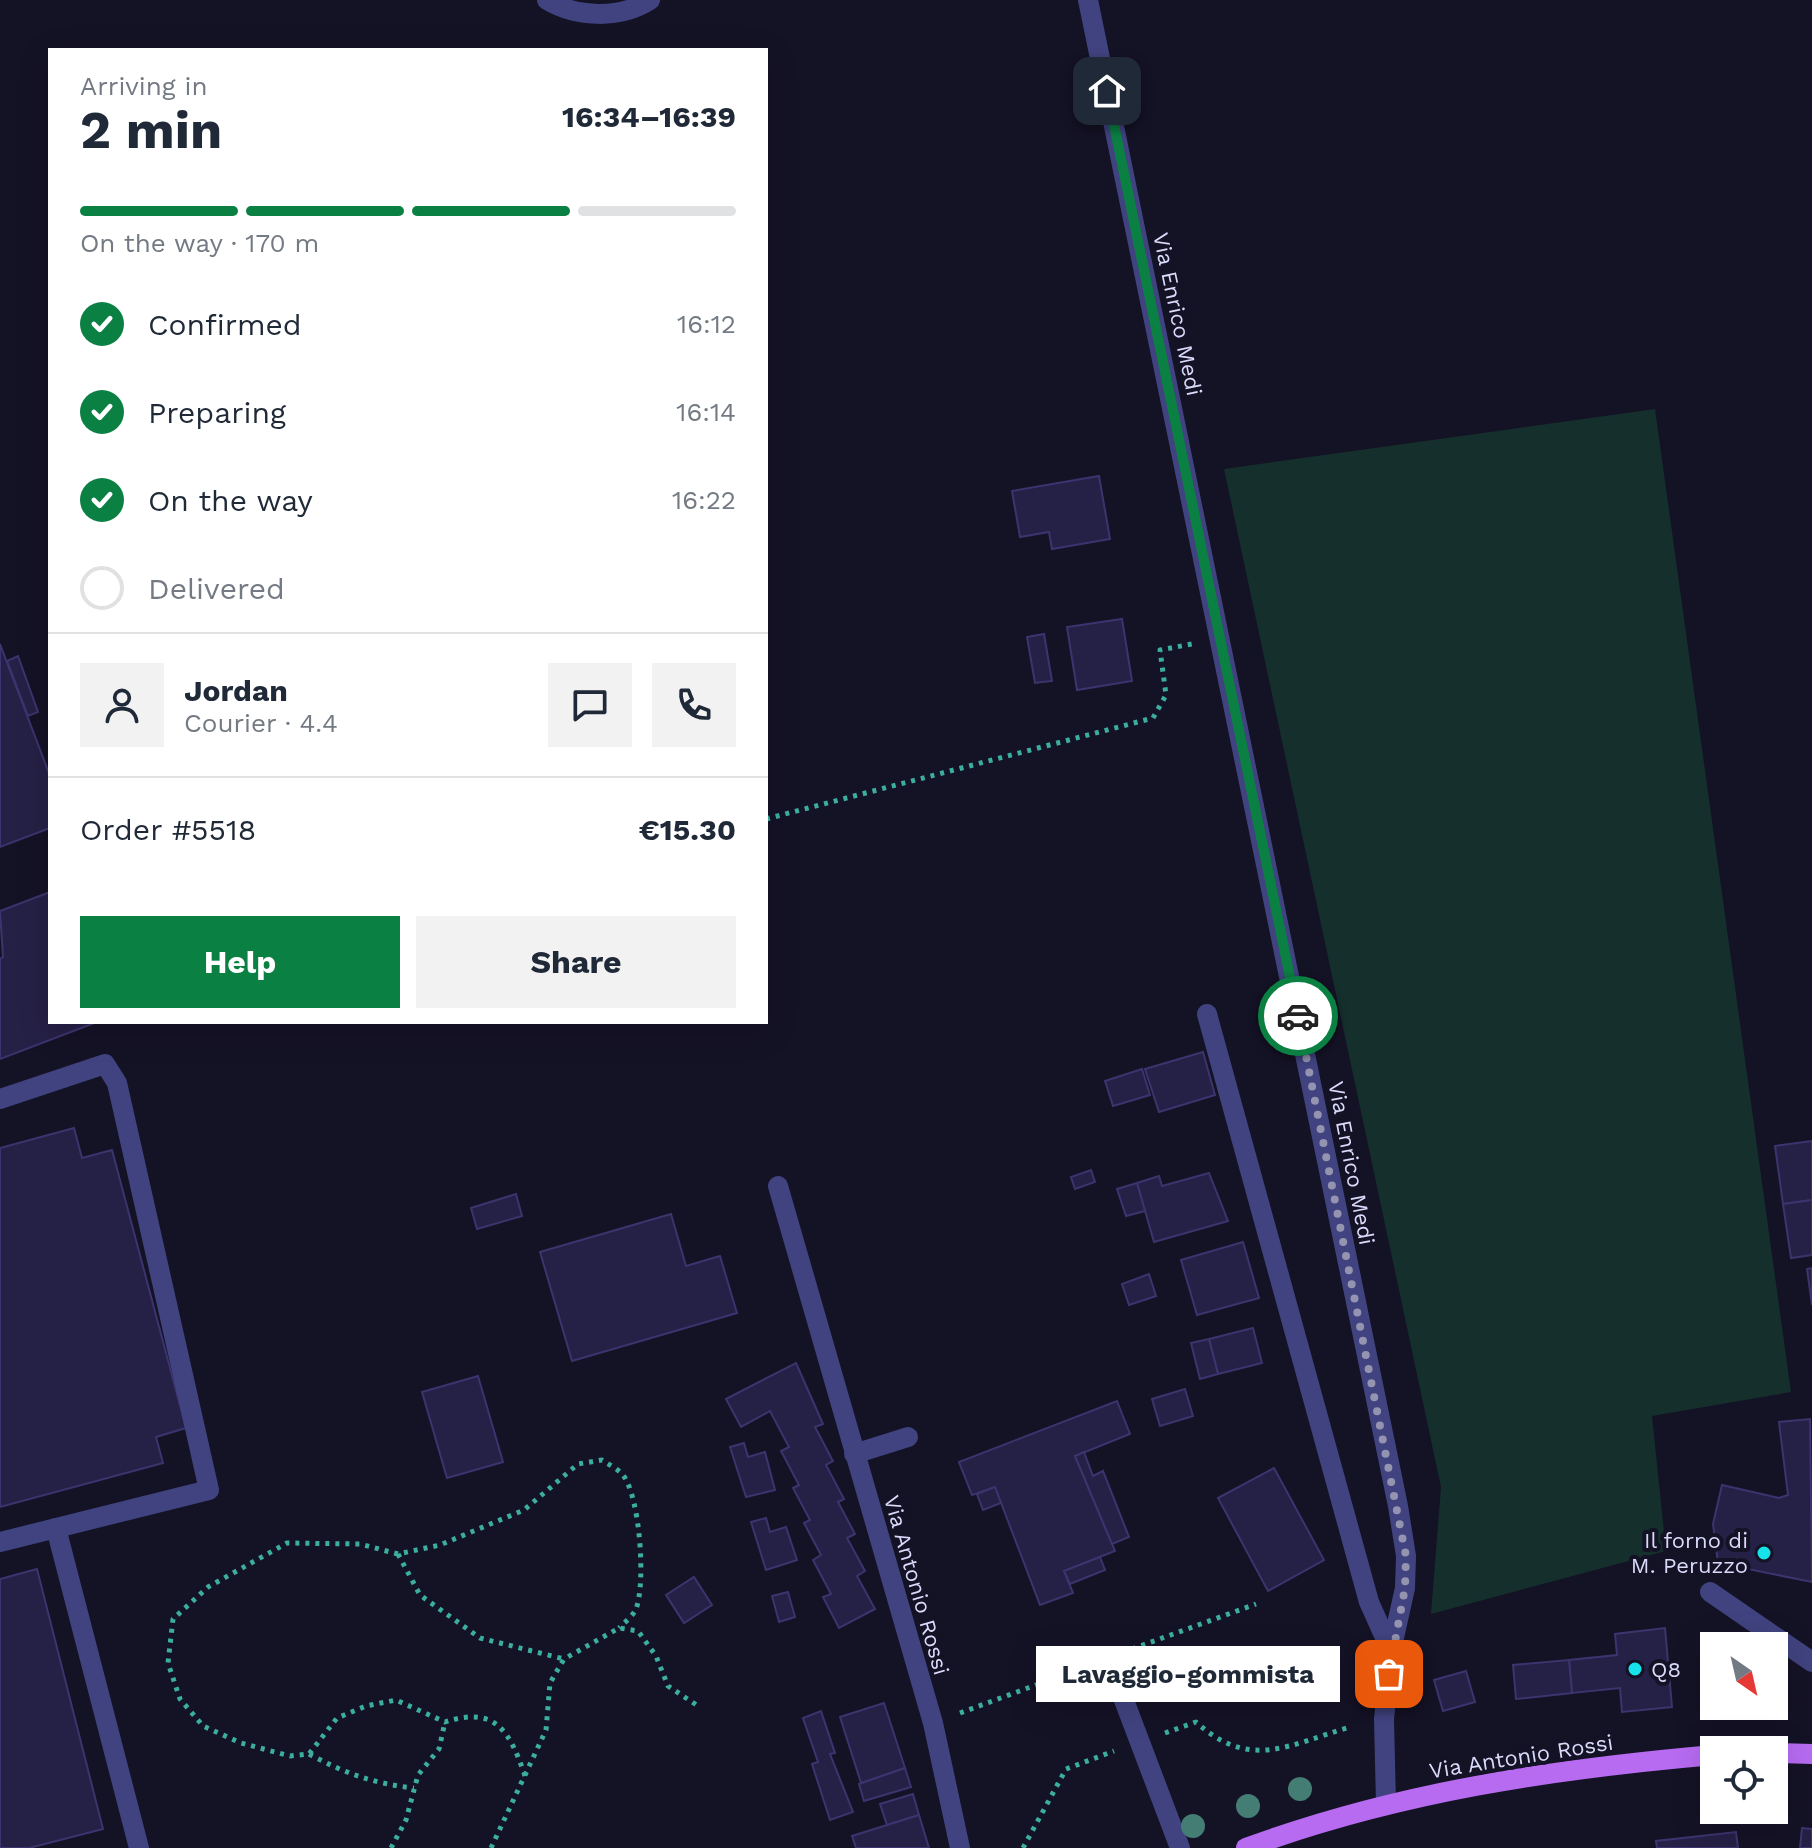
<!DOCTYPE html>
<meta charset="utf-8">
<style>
:root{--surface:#fff;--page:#f2f2f3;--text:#1f2937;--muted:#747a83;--line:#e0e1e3;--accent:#0b8043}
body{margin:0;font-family:"Work Sans",sans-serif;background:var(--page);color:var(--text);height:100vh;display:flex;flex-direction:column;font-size:30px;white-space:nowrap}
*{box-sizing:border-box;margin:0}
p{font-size:26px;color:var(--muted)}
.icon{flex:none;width:44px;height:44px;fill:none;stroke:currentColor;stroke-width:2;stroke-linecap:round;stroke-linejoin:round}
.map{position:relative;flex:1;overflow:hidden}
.side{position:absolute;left:48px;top:48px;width:720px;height:976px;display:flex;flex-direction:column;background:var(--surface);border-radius:0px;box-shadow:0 8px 32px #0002}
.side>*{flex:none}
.needle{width:52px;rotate:146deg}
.controls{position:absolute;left:1700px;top:1632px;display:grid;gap:16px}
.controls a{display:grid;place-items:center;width:88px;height:88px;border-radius:0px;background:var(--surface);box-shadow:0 8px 32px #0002;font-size:40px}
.pin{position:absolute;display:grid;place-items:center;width:68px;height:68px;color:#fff;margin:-34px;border-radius:16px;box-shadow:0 4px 12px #0006}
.courier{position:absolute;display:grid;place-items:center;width:80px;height:80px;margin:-40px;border:6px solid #0b8043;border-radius:50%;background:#fff;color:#222;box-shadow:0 2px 10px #0007}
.bubble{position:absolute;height:56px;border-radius:0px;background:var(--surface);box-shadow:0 8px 32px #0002;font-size:26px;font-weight:700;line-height:56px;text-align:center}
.head em{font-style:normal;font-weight:700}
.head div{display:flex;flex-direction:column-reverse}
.head{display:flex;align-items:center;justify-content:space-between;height:136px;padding:0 32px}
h1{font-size:52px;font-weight:700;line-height:60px}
.bar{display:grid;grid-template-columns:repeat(4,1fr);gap:12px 8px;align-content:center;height:96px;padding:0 32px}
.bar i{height:10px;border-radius:6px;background:var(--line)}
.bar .active{background:var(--accent)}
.bar p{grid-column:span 4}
.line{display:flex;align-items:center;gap:20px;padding:0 32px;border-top:2px solid var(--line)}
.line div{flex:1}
.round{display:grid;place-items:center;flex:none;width:84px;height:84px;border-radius:0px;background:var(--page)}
ol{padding:0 32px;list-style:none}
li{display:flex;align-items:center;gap:24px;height:88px}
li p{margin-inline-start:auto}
li .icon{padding:8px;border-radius:50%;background:var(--accent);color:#fff;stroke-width:4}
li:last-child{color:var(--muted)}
li i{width:44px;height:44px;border:4px solid var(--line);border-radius:50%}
.action{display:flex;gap:16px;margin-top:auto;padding:16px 32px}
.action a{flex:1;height:92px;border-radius:0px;background:var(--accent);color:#fff;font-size:32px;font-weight:700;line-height:92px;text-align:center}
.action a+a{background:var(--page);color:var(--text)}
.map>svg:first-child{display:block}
.green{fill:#152f2c}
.building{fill:#252045;stroke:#3c346e;stroke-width:2}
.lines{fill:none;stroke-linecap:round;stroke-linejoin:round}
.path{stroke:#3cae9f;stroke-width:5;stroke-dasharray:4 6;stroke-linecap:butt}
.minor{stroke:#414380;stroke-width:20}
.major{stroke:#b66bf1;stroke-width:20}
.tree{fill:#447d74}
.done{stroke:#9594b0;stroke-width:8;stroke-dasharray:0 14.4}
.route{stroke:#0b8043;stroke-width:10}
.poi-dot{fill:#18e2e9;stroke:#141225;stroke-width:3}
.labels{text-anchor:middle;stroke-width:8;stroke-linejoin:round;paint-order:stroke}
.street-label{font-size:22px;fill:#dbdafb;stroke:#141225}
.poi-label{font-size:22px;fill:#dbdafb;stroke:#141225;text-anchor:end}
</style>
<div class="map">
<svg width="1812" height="1848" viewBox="0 0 1812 1848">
<rect width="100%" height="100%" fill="#141225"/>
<path class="green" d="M 1655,409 L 1791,1392 L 1652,1416 L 1666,1551 L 1431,1614 L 1441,1487 L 1224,469 Z"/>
<g class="building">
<path d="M 1099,476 L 1110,539 L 1052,549 L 1049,532 L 1020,537 L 1012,491 Z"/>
<path d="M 1122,619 L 1132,681 L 1077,690 L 1067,627 Z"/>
<path d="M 1044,634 L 1052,681 L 1035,683 L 1027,637 Z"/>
<path d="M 0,644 L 50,776 L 50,828 L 0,847 Z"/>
<path d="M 18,656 L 38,712 L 28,716 L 7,661 Z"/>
<path d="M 50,892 L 50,1022 L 97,1022 L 0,1059 L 0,959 L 3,957 L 0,911 Z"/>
<path d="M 1203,1052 L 1215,1095 L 1159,1112 L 1145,1069 Z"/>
<path d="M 1142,1069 L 1150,1095 L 1113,1106 L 1105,1081 Z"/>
<path d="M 74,1128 L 82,1158 L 112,1150 L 186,1428 L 156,1437 L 163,1463 L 0,1507 L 0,1148 Z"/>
<path d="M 1812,1141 L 1812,1200 L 1783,1204 L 1775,1146 Z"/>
<path d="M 1091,1170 L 1095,1182 L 1075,1189 L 1071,1177 Z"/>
<path d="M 1209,1173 L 1228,1221 L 1154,1242 L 1137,1183 L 1159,1176 L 1162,1186 Z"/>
<path d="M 1137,1183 L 1145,1211 L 1126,1216 L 1117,1189 Z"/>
<path d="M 516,1194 L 522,1216 L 477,1229 L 471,1208 Z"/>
<path d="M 1812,1200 L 1812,1255 L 1791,1258 L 1783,1204 Z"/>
<path d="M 671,1214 L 686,1266 L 720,1256 L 737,1313 L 572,1361 L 540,1252 Z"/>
<path d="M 1243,1242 L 1259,1298 L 1197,1315 L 1181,1260 Z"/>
<path d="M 1812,1268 L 1812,1305 L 1807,1269 Z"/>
<path d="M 1149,1274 L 1156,1296 L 1129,1305 L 1122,1284 Z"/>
<path d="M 1253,1328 L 1262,1363 L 1218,1374 L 1209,1339 Z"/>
<path d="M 1209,1339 L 1218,1374 L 1200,1379 L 1191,1343 Z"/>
<path d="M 796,1363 L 823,1424 L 815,1427 L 833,1461 L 826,1465 L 844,1499 L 838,1502 L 855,1534 L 847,1538 L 865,1571 L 857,1576 L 875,1609 L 839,1628 L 823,1597 L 831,1594 L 813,1560 L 821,1555 L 804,1523 L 810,1520 L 793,1488 L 799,1485 L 781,1451 L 789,1447 L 770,1411 L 741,1427 L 726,1399 Z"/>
<path d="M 478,1376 L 503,1462 L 447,1478 L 422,1392 Z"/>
<path d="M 1185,1389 L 1193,1416 L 1160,1426 L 1152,1399 Z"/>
<path d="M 1117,1401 L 1130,1434 L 1075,1456 L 1115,1551 L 1064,1571 L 1073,1593 L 1040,1605 L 995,1487 L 972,1495 L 959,1462 Z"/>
<path d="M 1810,1419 L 1812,1582 L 1718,1563 L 1713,1524 L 1722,1485 L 1779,1498 L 1788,1495 L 1779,1422 Z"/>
<path d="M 744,1443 L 748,1457 L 765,1452 L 775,1490 L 746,1497 L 730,1447 Z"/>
<path d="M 1084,1452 L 1093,1476 L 1103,1471 L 1129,1537 L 1112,1544 L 1075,1456 Z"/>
<path d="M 1274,1468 L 1324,1560 L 1268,1591 L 1218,1498 Z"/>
<path d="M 995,1487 L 1001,1503 L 983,1510 L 977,1494 Z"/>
<path d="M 766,1518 L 770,1532 L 786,1527 L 797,1560 L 766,1570 L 751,1522 Z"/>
<path d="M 1100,1557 L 1105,1570 L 1070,1584 L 1064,1571 Z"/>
<path d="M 37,1569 L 103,1829 L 29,1848 L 0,1848 L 0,1579 Z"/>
<path d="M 694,1577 L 712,1605 L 684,1623 L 666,1595 Z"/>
<path d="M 788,1592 L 795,1617 L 779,1622 L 772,1596 Z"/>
<path d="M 1665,1628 L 1672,1707 L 1622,1712 L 1620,1688 L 1572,1693 L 1569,1660 L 1617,1655 L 1615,1634 Z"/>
<path d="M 1569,1660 L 1572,1693 L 1516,1699 L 1513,1665 Z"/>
<path d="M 1466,1671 L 1475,1702 L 1443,1711 L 1434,1680 Z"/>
<path d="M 884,1703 L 905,1768 L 861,1783 L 840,1717 Z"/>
<path d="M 821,1711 L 835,1753 L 830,1754 L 853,1812 L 830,1820 L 812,1764 L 818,1762 L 803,1718 Z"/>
<path d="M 905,1768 L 911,1787 L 864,1801 L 859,1784 Z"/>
<path d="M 913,1794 L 919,1815 L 887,1825 L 880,1804 Z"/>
<path d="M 919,1815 L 929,1848 L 856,1848 L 852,1836 Z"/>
<path d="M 1802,1828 L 1812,1829 L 1812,1848 L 1800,1848 Z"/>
<path d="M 1736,1832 L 1738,1848 L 1657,1848 L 1656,1841 Z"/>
</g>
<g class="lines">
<g class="path">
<path d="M 766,819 L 1153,718 L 1166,695 L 1160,650 L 1192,644"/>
<path d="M 398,1554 L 420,1595 L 480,1638 L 564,1659"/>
<path d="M 1132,1649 L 1256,1604"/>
<path d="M 960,1713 L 1082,1668"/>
<path d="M 1165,1733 L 1196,1722 C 1250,1771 1288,1745 1350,1727"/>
<path d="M 309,1754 C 344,1773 375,1784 414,1788"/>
<path d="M 525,1776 C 510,1732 496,1705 445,1722 L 396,1700 L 366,1706 L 337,1718 L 309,1754 L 290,1756 L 241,1743 L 203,1726 L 180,1699 L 168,1663 L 173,1619 L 208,1587 L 287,1543 L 360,1544 L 398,1554 L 440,1545 L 524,1510 L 578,1464 L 602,1460 C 608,1464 618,1469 623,1475 C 640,1497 646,1583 636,1609 C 633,1616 624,1623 619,1628"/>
<path d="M 391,1848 L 406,1820 L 418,1775 L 439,1749 L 445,1722"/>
<path d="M 491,1848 L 546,1730 L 550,1683 L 564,1659 L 619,1628 L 638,1631 L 656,1656 L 668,1686 L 698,1706"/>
<path d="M 1023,1848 L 1066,1769 L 1114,1751"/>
</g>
<g class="minor">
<path d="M 547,0 C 577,18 621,19 650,0"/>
<path d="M 1088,0 L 1398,1506 L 1406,1556 L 1405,1588 L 1391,1651 L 1384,1719 L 1386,1804"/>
<path d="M 1207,1014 L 1369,1602 L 1391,1651"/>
<path d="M 0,1099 L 105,1064 L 117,1083 L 209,1490 L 0,1542"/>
<path d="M 778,1186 L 933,1723 L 960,1848"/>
<path d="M 854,1454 L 908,1437"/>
<path d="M 56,1528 L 139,1848"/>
<path d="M 1710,1592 L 1812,1662"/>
<path d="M 1108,1658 L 1180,1848"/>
</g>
<g class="major">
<path d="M 1774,1753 L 1812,1754"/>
<path d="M 1246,1848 C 1398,1792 1554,1769 1714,1755"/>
</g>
</g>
<g class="tree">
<circle cx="1300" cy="1789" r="12"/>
<circle cx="1248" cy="1806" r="12"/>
<circle cx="1193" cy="1826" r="12"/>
</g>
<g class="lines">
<path class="done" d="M 1298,1016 L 1406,1556 L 1405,1588 L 1389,1674"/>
<path class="route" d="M 1107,91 L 1298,1016"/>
</g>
<g class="poi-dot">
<circle cx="1764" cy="1553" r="8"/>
<circle cx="1635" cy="1669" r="8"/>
</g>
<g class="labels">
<g class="street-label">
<text transform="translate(1178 314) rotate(78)" y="8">Via Enrico Medi</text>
<text transform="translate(1352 1163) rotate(79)" y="8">Via Enrico Medi</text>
<text transform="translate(917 1585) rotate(74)" y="8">Via Antonio Rossi</text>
<text transform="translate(1521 1756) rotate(-9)" y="8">Via Antonio Rossi</text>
</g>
<g class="poi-label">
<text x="1748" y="1548">Il forno di<tspan x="1748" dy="25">M. Peruzzo</tspan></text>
<text x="1651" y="1677" text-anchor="start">Q8</text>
</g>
</g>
</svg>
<div class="controls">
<a><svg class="needle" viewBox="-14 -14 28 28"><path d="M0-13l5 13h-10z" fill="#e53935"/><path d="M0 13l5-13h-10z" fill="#747a83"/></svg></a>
<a><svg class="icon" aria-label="locate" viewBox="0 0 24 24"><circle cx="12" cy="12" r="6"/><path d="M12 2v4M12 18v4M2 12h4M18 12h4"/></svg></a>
</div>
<div class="pin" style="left:1389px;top:1674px;background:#ea580c"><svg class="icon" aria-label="bag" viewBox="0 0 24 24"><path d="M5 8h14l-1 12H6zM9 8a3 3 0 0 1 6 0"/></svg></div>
<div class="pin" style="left:1107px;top:91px;background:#1f2937"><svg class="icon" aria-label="home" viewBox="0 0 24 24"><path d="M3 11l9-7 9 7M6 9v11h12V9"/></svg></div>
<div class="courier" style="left:1298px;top:1016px"><svg class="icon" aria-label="car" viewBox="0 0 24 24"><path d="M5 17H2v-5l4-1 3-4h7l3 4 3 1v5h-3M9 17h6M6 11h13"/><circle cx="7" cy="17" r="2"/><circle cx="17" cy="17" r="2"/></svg></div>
<div class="bubble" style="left:1036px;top:1646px;width:304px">Lavaggio-gommista</div>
<section class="side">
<div class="head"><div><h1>2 min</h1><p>Arriving in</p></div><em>16:34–16:39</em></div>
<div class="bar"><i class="active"></i><i class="active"></i><i class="active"></i><i></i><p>On the way · 170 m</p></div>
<ol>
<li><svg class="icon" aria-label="check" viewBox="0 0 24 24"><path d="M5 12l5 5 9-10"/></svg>Confirmed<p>16:12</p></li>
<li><svg class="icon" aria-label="check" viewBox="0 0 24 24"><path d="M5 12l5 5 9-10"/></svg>Preparing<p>16:14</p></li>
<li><svg class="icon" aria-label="check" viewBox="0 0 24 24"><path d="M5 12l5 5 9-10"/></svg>On the way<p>16:22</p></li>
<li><i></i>Delivered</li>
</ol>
<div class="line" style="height:144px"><a class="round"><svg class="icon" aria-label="person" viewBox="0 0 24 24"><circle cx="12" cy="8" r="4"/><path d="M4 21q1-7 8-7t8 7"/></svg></a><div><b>Jordan</b><p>Courier · 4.4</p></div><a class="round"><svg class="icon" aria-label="chat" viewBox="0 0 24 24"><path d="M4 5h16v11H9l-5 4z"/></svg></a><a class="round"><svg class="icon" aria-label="phone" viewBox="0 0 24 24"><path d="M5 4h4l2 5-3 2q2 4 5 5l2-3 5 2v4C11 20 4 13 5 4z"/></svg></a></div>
<div class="line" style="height:104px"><div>Order #5518</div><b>€15.30</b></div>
<div class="action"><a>Help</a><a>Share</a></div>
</section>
</div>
